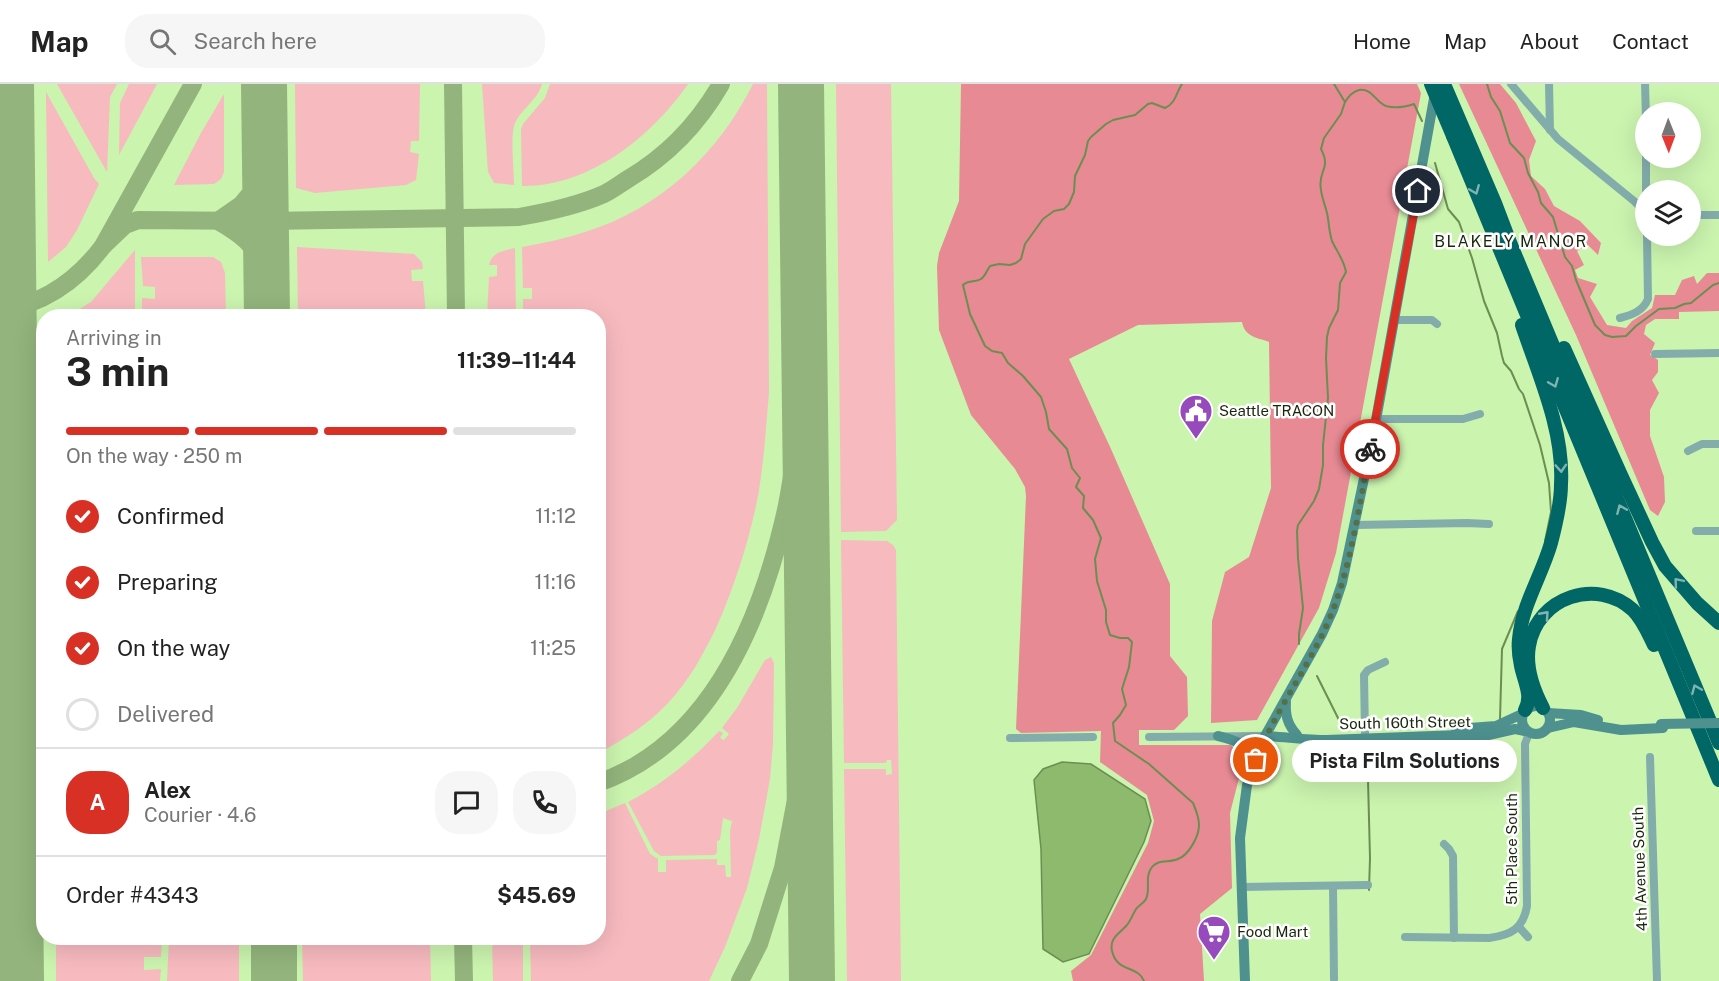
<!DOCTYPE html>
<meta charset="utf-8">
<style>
:root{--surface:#fff;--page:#f6f6f6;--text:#222;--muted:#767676;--line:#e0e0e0;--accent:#d93025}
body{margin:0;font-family:"Public Sans",sans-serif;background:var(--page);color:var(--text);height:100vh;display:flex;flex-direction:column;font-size:22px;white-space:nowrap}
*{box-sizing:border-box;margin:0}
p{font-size:20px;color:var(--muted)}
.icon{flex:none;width:33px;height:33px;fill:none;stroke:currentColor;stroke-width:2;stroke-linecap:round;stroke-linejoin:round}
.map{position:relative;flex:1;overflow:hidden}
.side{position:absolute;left:36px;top:225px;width:570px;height:636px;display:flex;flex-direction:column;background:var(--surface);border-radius:24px;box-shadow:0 6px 24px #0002}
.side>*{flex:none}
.needle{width:39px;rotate:179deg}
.controls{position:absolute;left:1635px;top:18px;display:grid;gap:12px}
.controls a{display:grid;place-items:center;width:66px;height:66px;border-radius:50%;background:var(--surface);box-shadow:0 6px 24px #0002;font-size:30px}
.pin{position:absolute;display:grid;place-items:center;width:51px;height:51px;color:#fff;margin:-26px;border:3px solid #fff;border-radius:50%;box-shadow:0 2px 6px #0007}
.courier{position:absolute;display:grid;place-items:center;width:60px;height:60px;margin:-30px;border:4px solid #d93025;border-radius:50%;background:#fff;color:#222;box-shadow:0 2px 8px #0007}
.bubble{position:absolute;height:42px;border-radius:21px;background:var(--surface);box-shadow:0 6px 24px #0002;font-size:20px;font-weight:700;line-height:42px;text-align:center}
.overview em{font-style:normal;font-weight:700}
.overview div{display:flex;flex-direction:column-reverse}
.overview{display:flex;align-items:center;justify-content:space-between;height:102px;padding:0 30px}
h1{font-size:39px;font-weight:700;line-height:45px}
.bar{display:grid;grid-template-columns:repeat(4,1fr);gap:9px 6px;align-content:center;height:72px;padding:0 30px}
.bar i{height:8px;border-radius:4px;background:var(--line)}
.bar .active{background:var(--accent)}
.bar p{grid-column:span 4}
.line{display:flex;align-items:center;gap:15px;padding:0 30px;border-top:2px solid var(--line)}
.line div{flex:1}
.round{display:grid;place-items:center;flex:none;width:63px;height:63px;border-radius:24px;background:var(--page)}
ol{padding:0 30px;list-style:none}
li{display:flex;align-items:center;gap:18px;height:66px}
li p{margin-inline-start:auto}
li .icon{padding:6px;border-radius:50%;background:var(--accent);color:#fff;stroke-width:4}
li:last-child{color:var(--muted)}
li i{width:33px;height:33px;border:3px solid var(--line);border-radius:50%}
header{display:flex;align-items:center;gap:36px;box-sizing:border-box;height:84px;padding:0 30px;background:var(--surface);border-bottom:2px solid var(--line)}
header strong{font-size:28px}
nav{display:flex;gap:33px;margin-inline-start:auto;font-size:21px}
.search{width:420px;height:54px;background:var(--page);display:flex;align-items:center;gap:15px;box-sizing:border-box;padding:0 21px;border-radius:24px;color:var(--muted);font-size:22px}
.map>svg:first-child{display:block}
.green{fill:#f7babf}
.forest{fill:#e78a94}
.water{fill:#8eba6e;stroke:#6b8e51;stroke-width:1.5}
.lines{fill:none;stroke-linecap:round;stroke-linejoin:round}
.stream{stroke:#6b8e51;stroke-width:2}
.taxiway{stroke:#93b47c;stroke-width:18}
.runway{stroke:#93b47c;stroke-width:46}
.minor{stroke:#83adab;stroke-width:8}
.secondary{stroke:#4e918f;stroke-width:10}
.motorway{stroke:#006766;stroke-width:14}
.secondary-bridge{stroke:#4e918f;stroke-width:10}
.motorway-bridge{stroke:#006766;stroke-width:14}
.oneway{stroke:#80b3b2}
.done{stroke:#576f45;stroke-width:6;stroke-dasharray:0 10.8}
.route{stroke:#d93025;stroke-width:8}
.labels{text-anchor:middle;stroke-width:5;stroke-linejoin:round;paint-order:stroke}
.poi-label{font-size:15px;fill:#18270c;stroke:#fff;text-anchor:start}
.street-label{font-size:15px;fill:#18270c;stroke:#fff}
.neighbourhood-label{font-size:16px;letter-spacing:1.5px;fill:#18270c;stroke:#fff}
</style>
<header>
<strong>Map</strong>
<div class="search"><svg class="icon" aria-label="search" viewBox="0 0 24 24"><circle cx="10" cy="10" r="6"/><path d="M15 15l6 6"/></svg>Search here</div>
<nav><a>Home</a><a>Map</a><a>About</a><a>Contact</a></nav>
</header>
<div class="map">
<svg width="1719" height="897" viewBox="0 0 1719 897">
<rect width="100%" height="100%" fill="#cbf4af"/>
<g class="green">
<path d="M 57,0 L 117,0 L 110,13 L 107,88 Z"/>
<path d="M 129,0 L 157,0 L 119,71 L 120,19 Z"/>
<path d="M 295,0 L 420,0 L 419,57 L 411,57 L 410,68 L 419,70 L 416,96 L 406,101 L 315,109 L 296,104 Z"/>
<path d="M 482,0 L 542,0 C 537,17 522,24 515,39 C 510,51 514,86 514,101 L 494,99 L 488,88 Z"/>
<path d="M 550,0 L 688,0 C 651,53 589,103 522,102 L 521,45 L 523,40 L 545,14 Z"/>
<path d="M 753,0 L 767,0 L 769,308 C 766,343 764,378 758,412 C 749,457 735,501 717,542 C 704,569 689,597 668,619 C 649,640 624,655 599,669 L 598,232 L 523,232 L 523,215 L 532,215 L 532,204 L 523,204 L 522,163 C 543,159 564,155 585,148 C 660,125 718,70 753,0 Z"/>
<path d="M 836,0 L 891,0 L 897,436 L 886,447 L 841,448 Z"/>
<path d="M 46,8 L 94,94 L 99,100 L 77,146 L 66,163 L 48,178 Z"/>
<path d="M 224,10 L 224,88 L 221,95 L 214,100 L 174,101 L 201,49 Z"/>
<path d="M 297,163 L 414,170 L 422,178 L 423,185 L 411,186 L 412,197 L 423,197 L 426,232 L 298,232 Z"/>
<path d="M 515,164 L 516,232 L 487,232 L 489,193 L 497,192 L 497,181 L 489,181 C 492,168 503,167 515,164 Z"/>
<path d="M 135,166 L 135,232 L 68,232 L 91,218 Z"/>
<path d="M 141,173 L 213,173 L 221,178 L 225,189 L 226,232 L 142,232 L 142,214 L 155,215 L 155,203 L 143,202 Z"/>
<path d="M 841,456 L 887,457 L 893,461 L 896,466 L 901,897 L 847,897 L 844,685 L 886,685 L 886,691 L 892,690 L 891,676 L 887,676 L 886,679 L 844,679 Z"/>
<path d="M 771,573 L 774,579 L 773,659 L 770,695 L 759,755 L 747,804 L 725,863 L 709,897 L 531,897 L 530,854 L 598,854 L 599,730 L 625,719 L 650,770 L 658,775 L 658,788 L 666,788 L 666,776 L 717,775 L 717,781 L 725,781 L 726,793 L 731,793 L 730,747 L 732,737 L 723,734 L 720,756 L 717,757 L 717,768 L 715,771 L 661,772 L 654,767 L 628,718 C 663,700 692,676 719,647 L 723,649 L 720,654 L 724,656 L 729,650 L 722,644 L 737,624 L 765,576 Z"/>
<path d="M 56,854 L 162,854 L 161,873 L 144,873 L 144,886 L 161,885 L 160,897 L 56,897 Z"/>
<path d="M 169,854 L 239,854 L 239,897 L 167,897 Z"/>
<path d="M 302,854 L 430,854 L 431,897 L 303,897 Z"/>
<path d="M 492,854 L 523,854 L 523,897 L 493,897 Z"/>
</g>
<g class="forest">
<path d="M 961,0 L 1417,0 L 1421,9 L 1336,469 L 1319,524 L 1257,636 L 1211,639 L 1212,537 L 1225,488 L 1249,473 L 1271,404 L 1269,258 C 1256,253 1245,253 1242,238 L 1138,241 L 1069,275 L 1111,365 L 1170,500 L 1170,572 L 1187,593 L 1188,632 L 1174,646 L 1139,646 L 1139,661 L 1231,661 L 1244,675 L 1230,729 L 1232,804 L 1200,830 L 1204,897 L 1073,897 L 1071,887 L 1091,871 L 1148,759 L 1154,737 L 1147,711 L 1100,678 L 1101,647 L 1021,649 L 1016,645 L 1026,412 L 1025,403 L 1015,385 L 971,331 L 939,246 L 937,182 L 939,169 L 959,117 Z"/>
<path d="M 1459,0 L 1500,0 L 1516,19 L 1536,57 L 1529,76 L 1531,92 L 1545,105 L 1554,122 L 1580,137 L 1601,159 L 1598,171 L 1588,161 L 1577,167 L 1584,181 L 1575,186 L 1578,194 L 1597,200 L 1590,213 L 1607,241 L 1626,244 L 1632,237 L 1652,224 L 1655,211 L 1675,211 L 1682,196 L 1694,192 L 1697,200 L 1707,189 L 1719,189 L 1719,227 L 1679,228 L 1679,235 L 1655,235 L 1646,241 L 1644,250 L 1655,259 L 1650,271 L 1658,276 L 1658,288 L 1652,296 L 1659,309 L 1650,326 L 1650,352 L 1664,393 L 1665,418 L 1658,432 L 1650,426 L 1576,251 Z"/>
</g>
<path class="water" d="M 1062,678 L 1091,680 L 1145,715 L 1151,737 L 1144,758 L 1089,870 L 1063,878 L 1043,865 L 1041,765 L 1034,696 L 1043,685 Z"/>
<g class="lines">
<g class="stream">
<path d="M 1334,0 L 1345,18 C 1349,12 1352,8 1359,6 C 1373,4 1375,18 1386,22 C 1396,25 1405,23 1414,20 L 1422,37"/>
<path d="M 1487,0 L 1491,13 L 1500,27 L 1510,59 L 1524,74 L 1528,89 L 1538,108 L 1541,119 L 1553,133 L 1565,173 L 1572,182 L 1576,196 L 1595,241 L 1605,251 L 1612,253 L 1626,252 L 1636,242 L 1659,225 L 1675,224 L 1684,220 L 1691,219 L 1713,201 L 1719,199"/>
<path d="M 1435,79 L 1448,125 L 1459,138 L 1472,174 L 1484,217 L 1497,249 L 1502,272 L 1504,279 L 1511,287 L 1519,305 L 1523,310 L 1540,361 L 1549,399 L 1551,428 L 1545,457"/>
<path d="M 1299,560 L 1299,550 L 1303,524 L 1298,474 L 1297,447 L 1298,441 L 1314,417 L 1319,405 L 1323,381 L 1323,361 L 1328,314 L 1326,274 L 1327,253 L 1329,244 L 1338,226 L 1340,199 L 1346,188 C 1344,176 1337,168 1332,157 C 1329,148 1329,138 1327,129 C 1325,121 1322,114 1321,106 C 1317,86 1332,86 1321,65 L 1324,54 L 1341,30 L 1345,18"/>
<path d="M 1317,592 L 1340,638"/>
<path d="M 1500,635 L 1502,565 L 1518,527"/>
<path d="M 1363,663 L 1367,667 L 1371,676 L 1368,696 L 1370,774 L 1369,806"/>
<path d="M 1144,897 C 1138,881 1117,889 1112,867 C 1109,854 1120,849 1127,841 C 1131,836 1133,830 1136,825 C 1139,821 1144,819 1146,815 C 1151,805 1144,793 1152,783 C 1158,775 1169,779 1178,775 C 1189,771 1199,752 1199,741 C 1199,733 1196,726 1193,719 L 1149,680 L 1115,657 L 1113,639 L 1120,631 L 1126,621 L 1122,605 L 1129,583 L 1132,558 L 1128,554 L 1120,554 L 1110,551 L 1106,538 L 1106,526 L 1097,497 L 1095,475 L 1101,454 L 1093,436 L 1083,424 L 1084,412 L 1076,403 L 1080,394 L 1072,384 L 1067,365 L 1049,345 L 1046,328 L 1041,313 L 1023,292 L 1008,279 L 1002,269 L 992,267 L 985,262 L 970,230 L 963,201 C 969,195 975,199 981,195 C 985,193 987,186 990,182 L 999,180 L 1010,181 L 1016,179 L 1021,175 L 1025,160 L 1043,135 L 1054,127 L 1064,125 L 1069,120 L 1074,108 L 1075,92 L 1085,71 L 1088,57 L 1091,53 L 1106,40 L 1113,36 L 1135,31 L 1148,20 L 1152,19 L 1165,24 C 1176,19 1176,9 1182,0"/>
</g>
<g class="taxiway">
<path d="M 453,0 L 456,232"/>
<path d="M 265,78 L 251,109 L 241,121 L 218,137 C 242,151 254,160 266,186"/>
<path d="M 103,162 L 125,141 L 138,136 L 265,137 L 519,133 C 548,128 577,122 604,110 C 612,106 620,100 628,95 C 667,72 698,40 721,0"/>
<path d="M 0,224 C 18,210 12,180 13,160"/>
<path d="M 0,227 C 43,220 77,197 103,162 L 193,0"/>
<path d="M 0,230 C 16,241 13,265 14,282"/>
<path d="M 598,699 C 712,659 762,533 786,426 C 794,387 798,348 805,309"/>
<path d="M 0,704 C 24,676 17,632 18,597"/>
<path d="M 0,724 L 44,723"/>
<path d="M 0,727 L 11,735 L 16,746 L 20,818"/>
<path d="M 463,854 L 464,897"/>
<path d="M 740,897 L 759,860 L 783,784 L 799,700 L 809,635"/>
</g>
<g class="runway">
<path d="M 11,0 L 21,897"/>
<path d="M 264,0 L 267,232"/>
<path d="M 801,0 L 812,897"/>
<path d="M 274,854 L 274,897"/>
</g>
<g class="minor">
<path d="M 1511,0 L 1558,55 L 1634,117 L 1646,129"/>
<path d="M 1549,0 L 1550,46"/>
<path d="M 1645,0 L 1646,34"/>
<path d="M 1646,74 L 1646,106"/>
<path d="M 1690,131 L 1719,131"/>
<path d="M 1620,234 C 1632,231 1643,227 1648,215 L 1647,152"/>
<path d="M 1395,236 L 1432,236 L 1437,240"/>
<path d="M 1655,270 L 1719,269"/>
<path d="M 1376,335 L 1463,335 L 1480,330"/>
<path d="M 1688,367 L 1702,360 L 1719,360"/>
<path d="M 1355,441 L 1467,439 L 1489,440"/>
<path d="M 1696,447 L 1719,447"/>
<path d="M 1365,650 L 1364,591 L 1368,586 L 1385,578"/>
<path d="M 1149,653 L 1265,652"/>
<path d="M 1010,654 L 1093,653"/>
<path d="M 1650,673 L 1657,897"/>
<path d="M 1444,760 L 1449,765 L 1453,772 L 1454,854"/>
<path d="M 1333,802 L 1334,895"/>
<path d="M 1242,803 L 1368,801"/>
<path d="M 1519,843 L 1528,853"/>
<path d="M 1405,853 L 1489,854 C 1511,851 1523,845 1527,822 L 1525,660 L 1529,649"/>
</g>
<g class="secondary">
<path d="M 1286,618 C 1285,632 1288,641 1297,651"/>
<circle cx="1536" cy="636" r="14"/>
<path d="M 1548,629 L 1581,631 L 1598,636"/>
<path d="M 1548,644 L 1574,638 L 1621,646 L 1663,644"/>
<path d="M 1456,645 L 1496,642 L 1522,630"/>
<path d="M 1218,652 C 1238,657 1251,660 1251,684"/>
<path d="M 1265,652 C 1286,653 1306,656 1327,656 L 1460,651 L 1484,652 L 1515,645 L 1525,647"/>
<path d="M 1245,897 L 1240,754 L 1247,701 L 1265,652 L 1322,550 L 1333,526 L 1342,499 L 1374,347 L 1435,9"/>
</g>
<g class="motorway">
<path d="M 1444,0 L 1495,119 L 1511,161 L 1719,659"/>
<path d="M 1453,52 L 1719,696"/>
<path d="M 1522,241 C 1539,292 1564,346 1561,400 C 1561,420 1556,440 1551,459 C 1542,491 1522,521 1519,555 C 1518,564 1519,573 1521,582 C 1524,597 1533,612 1525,626"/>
<path d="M 1564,264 L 1621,391 L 1652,458 L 1665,482 L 1697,519 L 1719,539"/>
<path d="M 1543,624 C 1533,605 1525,584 1529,562 C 1537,513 1597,493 1633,526 C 1643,536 1648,549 1654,561"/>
</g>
<path class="secondary-bridge" d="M 1661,640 L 1719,639"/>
<path class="motorway-bridge" d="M 1431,0 L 1453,52"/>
</g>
<defs><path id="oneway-chevron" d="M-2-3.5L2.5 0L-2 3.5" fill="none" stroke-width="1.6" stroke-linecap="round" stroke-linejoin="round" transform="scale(1.5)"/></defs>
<g class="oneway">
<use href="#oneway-chevron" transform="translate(1475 106) rotate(68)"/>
<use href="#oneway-chevron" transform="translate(1554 299) rotate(68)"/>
<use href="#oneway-chevron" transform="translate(1561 384) rotate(86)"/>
<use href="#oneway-chevron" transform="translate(1621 425) rotate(-113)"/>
<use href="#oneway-chevron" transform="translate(1678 498) rotate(-130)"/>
<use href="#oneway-chevron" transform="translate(1545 531) rotate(-48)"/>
<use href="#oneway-chevron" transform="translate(1696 605) rotate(-113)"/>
</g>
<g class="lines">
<path class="done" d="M 1256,676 C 1276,624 1313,578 1333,526 C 1352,477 1360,416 1370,365"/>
<path class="route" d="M 1370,365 L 1418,107"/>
</g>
<defs>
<g id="civic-pin" transform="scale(1.725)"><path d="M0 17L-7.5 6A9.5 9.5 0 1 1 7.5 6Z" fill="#964abb" stroke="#fff"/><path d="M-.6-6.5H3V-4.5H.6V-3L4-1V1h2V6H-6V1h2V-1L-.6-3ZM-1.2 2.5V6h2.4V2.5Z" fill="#fff"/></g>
<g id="supermarket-pin" transform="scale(1.725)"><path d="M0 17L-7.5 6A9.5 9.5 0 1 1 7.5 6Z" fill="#964abb" stroke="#fff"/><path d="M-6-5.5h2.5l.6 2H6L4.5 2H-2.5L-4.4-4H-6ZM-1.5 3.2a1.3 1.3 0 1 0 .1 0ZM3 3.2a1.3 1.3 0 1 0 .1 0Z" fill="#fff"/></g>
</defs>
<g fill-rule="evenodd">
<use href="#civic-pin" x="1196" y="327"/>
<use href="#supermarket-pin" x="1214" y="848"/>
</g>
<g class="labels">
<g class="poi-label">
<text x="1219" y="332">Seattle TRACON</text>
<text x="1237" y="853">Food Mart</text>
</g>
<g class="street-label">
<text transform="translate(1405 639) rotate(-1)" y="5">South 160th Street</text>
<text transform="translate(1512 765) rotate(-90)" y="5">5th Place South</text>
<text transform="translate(1640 785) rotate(-92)" y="5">4th Avenue South</text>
</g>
<g class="neighbourhood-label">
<text x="1511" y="163">BLAKELY MANOR</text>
</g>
</g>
</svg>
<div class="controls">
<a><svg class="needle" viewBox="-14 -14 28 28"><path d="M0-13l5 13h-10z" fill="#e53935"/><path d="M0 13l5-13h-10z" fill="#767676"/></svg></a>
<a><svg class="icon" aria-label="layers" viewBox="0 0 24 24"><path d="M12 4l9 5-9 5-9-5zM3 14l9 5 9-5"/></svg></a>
</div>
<div class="pin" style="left:1256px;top:676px;background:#ea580c"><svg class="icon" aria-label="bag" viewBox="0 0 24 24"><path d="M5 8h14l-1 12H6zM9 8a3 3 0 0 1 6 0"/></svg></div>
<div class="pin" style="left:1418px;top:107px;background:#1f2937"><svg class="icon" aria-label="home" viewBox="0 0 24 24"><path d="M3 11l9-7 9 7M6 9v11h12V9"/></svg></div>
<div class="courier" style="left:1370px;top:365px"><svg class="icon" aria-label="bike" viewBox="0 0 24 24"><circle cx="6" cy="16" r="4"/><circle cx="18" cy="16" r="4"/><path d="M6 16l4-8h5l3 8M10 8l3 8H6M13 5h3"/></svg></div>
<div class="bubble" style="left:1292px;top:656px;width:225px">Pista Film Solutions</div>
<section class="side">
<div class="overview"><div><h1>3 min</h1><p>Arriving in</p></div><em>11:39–11:44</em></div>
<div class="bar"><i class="active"></i><i class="active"></i><i class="active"></i><i></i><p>On the way · 250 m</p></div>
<ol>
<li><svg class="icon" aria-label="check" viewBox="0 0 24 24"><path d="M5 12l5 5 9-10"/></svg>Confirmed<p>11:12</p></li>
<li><svg class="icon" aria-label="check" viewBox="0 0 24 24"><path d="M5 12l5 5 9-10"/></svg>Preparing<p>11:16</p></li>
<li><svg class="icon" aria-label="check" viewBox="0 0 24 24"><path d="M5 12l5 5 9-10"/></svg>On the way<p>11:25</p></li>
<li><i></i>Delivered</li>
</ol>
<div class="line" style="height:108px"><b class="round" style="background:var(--accent);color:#fff">A</b><div><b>Alex</b><p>Courier · 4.6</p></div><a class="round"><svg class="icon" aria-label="chat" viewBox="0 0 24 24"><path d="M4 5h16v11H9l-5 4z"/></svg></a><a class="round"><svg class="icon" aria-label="phone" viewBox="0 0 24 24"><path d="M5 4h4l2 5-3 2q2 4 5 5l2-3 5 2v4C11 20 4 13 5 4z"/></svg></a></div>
<div class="line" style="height:78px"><div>Order #4343</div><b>$45.69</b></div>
</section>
</div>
